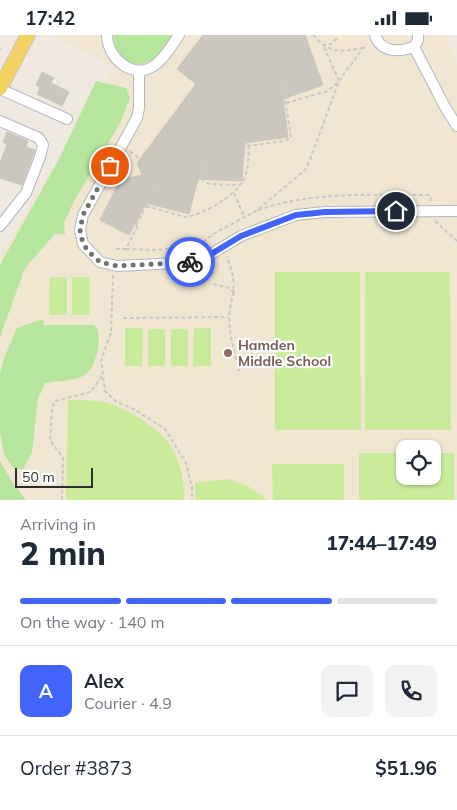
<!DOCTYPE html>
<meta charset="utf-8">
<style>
:root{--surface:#fff;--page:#f2f2f3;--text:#1f2937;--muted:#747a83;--line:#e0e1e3;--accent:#4264fb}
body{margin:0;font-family:Mulish,sans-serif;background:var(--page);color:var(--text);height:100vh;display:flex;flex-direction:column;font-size:19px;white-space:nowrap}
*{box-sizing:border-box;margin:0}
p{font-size:16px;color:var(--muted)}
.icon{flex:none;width:28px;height:28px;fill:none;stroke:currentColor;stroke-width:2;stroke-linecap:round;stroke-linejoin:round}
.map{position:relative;height:465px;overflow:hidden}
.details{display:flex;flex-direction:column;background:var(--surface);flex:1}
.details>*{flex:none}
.tools{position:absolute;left:396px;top:405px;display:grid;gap:10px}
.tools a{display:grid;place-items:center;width:45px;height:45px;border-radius:10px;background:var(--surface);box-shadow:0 1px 4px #0004;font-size:25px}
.scale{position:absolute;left:15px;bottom:12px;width:78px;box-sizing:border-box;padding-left:5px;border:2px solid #2e2e2e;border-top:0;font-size:14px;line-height:18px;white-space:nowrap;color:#2e2e2e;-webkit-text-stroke:4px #fff;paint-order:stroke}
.pin{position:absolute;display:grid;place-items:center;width:42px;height:42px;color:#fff;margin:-21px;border:2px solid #fff;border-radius:50%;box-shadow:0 1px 5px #0007}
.courier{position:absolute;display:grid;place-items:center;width:50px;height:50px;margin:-25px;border:4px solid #4264fb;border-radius:50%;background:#fff;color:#222;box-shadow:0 1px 6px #0007}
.summary em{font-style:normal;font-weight:800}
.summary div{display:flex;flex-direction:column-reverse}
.summary{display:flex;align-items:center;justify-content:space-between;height:85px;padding:0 20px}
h1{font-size:32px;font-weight:800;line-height:38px}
.bar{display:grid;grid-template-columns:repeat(4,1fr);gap:8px 5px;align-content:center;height:60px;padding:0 20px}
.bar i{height:6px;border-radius:4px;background:var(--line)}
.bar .current{background:var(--accent)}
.bar p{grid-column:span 4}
.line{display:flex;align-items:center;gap:12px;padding:0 20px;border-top:1px solid var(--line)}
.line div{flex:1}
.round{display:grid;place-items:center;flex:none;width:52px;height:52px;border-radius:10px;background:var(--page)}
.status{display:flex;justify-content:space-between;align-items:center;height:35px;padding:0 25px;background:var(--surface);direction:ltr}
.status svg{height:14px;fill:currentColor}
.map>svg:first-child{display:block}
.education{fill:#f0e6d1;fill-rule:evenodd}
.green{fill:#b6e59e}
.pitch{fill:#c9ec9a}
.building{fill:#cbc7bf;stroke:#cbc5ba}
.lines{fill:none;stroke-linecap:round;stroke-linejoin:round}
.minor-casing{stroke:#b4b7c1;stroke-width:12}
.major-casing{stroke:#c9c9c9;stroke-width:16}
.path{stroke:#c9c9c9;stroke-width:2;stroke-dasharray:4 2.5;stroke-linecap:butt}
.minor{stroke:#fff;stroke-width:10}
.major{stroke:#f2d163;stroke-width:14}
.done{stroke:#726f6d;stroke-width:5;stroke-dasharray:0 9}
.route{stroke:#4264fb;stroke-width:6}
.education-dot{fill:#8d6e63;stroke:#fff;stroke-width:2}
.labels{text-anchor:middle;stroke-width:4.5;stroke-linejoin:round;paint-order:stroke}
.education-label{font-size:14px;font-weight:bold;fill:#785e54;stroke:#fff;text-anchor:start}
</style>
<div class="status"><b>17:42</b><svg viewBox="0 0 49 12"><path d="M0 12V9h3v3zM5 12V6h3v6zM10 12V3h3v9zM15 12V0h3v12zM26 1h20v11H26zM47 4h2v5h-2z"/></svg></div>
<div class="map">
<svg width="457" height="465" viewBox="0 0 457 465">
<rect width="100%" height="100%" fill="#efe9e1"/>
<path class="education" d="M 57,0 L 446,0 L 457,29 L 457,465 L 0,465 L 0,222 L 113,32 L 54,4 ZM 405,414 L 432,414 L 432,441 L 405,441 Z"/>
<g class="green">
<path d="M 114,0 L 173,0 C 166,8 159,22 150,26 C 131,36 112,20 114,0 Z"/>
<path d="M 96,46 L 126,53 L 130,63 L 120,88 L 74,166 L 64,188 L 65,199 L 55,199 L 25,233 L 0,302 L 0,230 L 59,124 Z"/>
<path d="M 43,284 L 44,290 L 94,290 C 100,296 99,305 98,313 C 91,349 76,343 45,348 L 38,364 L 32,417 L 23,434 L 14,434 L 4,419 L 0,397 L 0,339 L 4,323 L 17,293 Z"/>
<path d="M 0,426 L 14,450 L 26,465 L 0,465 Z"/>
</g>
<g class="pitch">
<path d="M 275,237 L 360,237 L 361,395 L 275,395 Z"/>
<path d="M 365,237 L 450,237 L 451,395 L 365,395 Z"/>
<path d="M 50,242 L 67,242 L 67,280 L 49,280 Z"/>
<rect x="72" y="242" width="18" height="38"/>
<path d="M 125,293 L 143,293 L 142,331 L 125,331 Z"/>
<path d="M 194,293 L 211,293 L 211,331 L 193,331 Z"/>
<rect x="148" y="294" width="17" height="37"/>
<rect x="171" y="294" width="17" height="37"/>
<path d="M 68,365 C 79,365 92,365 103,367 C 123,371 158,392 170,410 C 180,425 185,447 184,465 L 68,465 L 66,463 Z"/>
<path d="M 359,418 L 405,418 L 405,441 L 432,441 L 433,418 L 454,418 L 454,465 L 359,465 Z"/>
<path d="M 272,429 L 344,429 L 344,465 L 273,465 Z"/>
<path d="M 228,444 L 248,451 L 267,465 L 195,465 L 195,448 Z"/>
</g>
<g class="building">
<path d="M 203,0 L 305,0 L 323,50 L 283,64 L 288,102 L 245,108 L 242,146 L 198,144 L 189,179 L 146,168 L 129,200 L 100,185 L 120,145 L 142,140 L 137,128 L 196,49 L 177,34 Z"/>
<path d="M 42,37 L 54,43 L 51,48 L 69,57 L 62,71 L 37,59 L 40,52 L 36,50 Z"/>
<path d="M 7,97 L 28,106 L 26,112 L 35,115 L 22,150 L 0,143 L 0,128 L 7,109 L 3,107 Z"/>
</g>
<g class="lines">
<g class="minor-casing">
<g id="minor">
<path d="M 107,0 C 107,23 133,46 155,30 C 165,23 172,10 179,0"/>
<path d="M 375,0 C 381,18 399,17 414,12 L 418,5 L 418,0"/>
<path d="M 414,12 L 445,72 L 457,91"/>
<path d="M 139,36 L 139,73 L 137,83 L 83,180 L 80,195 L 83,209 L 100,227 L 117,231 L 198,227 L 241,201 L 296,180 L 325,177 L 457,176"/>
<path d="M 0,54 L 67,84"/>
<path d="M 0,86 L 39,103 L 43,110 L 40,122 L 26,158 L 0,191"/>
</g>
</g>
<g class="major-casing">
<path id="major" d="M 0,53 L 28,0"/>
</g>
<g class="path">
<path d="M 313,0 C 331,19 338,17 363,13"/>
<path d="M 322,10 L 331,9 L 337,3"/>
<path d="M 0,13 L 1,14"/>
<path d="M 286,68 L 328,56 L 339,46 L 363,13 L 366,12"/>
<path d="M 247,111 L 285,106 L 291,102 L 282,44"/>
<path d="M 130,116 L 140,124"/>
<path d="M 206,124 L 202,144 L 205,147 L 210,149 L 240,150"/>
<path d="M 234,158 L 244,181"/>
<path d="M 146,171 L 185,182 C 202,181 243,157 246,139 C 250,123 248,105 248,88"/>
<path d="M 258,175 C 313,156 372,160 430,160 L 431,166"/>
<path d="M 435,186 L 457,206"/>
<path d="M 136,190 L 157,151"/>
<path d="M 116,214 L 126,214 L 137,192 L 135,190"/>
<path d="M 126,214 L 157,215 L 187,212 L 203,207 L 215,198 L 256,176 L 305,135 L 310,125 L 339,46 L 324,12"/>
<path d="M 113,240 L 111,298 L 101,325 L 105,356 L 117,367 L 134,374 L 165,394 L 186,428 L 192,452 L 192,465"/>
<path d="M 213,249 L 229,253 L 234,257 L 233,241 L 227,221"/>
<path d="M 234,257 C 224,289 232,304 239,336"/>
<path d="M 123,283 L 228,282"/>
<path d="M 62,465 L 63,423 L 50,405 L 52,374 L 55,366 L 91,357 L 102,341"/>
</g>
<use href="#minor" class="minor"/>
<use href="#major" class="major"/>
</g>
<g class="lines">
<path class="done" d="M 110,131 L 83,180 L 80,195 L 83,209 L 90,218 L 100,227 L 117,231 L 190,227"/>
<path class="route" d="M 190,227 L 198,227 L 241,201 L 296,180 L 325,177 L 396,176"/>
</g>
<circle class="education-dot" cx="228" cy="318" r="5"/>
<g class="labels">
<g class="education-label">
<text x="238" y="315">Hamden<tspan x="238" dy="16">Middle School</tspan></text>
</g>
</g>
</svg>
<div class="tools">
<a><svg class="icon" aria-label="locate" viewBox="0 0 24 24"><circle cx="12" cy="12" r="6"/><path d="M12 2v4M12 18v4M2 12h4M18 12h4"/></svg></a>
</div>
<div class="scale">50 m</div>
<div class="pin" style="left:110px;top:131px;background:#ea580c"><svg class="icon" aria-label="bag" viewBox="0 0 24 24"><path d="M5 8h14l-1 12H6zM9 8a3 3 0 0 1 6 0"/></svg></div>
<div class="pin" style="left:396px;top:176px;background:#1f2937"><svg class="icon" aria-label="home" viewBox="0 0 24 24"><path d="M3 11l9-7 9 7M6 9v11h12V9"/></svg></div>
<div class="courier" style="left:190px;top:227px"><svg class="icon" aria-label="bike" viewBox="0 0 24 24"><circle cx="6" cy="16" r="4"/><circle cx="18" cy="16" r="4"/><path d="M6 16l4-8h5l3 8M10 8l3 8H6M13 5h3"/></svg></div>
</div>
<section class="details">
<div class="summary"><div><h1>2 min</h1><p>Arriving in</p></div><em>17:44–17:49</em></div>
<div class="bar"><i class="current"></i><i class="current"></i><i class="current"></i><i></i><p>On the way · 140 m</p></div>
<div class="line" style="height:90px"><b class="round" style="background:var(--accent);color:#fff">A</b><div><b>Alex</b><p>Courier · 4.9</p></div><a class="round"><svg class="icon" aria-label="chat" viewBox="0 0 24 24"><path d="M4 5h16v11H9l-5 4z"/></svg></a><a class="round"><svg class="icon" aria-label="phone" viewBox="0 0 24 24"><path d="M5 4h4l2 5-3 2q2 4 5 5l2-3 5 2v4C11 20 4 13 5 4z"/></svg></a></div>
<div class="line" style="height:65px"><div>Order #3873</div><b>$51.96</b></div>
</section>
